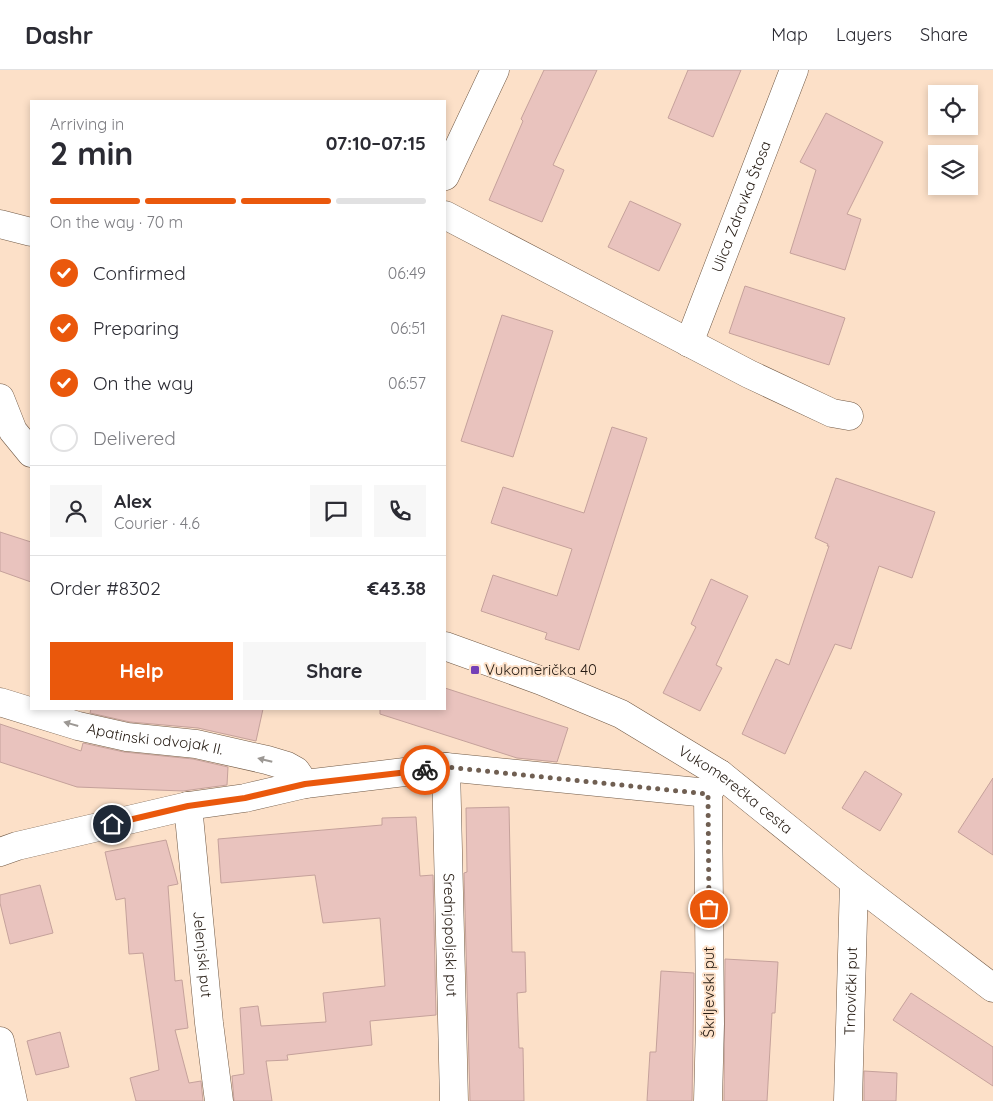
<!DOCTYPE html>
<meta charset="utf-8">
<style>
:root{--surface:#fff;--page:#f7f7f7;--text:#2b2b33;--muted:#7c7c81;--line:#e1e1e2;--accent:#ea580c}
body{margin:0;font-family:Quicksand,sans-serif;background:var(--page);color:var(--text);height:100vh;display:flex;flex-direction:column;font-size:19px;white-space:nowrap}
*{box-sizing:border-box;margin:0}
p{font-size:16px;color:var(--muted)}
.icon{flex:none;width:28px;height:28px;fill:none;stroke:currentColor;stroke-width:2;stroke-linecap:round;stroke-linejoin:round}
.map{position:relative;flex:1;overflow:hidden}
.side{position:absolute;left:30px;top:30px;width:416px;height:610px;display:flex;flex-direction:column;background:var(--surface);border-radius:0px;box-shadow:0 2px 8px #0003}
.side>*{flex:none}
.fabs{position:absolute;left:928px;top:15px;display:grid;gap:10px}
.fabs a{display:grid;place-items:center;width:50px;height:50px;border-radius:0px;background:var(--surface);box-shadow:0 2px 8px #0003;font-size:25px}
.pin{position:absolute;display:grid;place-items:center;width:42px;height:42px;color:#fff;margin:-21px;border:2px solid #fff;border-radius:50%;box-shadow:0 1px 5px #0007}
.courier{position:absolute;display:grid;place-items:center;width:50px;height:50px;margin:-25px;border:4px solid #ea580c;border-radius:50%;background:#fff;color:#222;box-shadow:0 1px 6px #0007}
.headline em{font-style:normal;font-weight:700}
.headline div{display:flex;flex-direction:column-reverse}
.headline{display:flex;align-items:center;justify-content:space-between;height:85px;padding:0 20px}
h1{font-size:32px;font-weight:700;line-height:38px}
.bar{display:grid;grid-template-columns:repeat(4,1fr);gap:8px 5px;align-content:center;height:60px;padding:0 20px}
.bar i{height:6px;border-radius:4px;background:var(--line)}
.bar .on{background:var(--accent)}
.bar p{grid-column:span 4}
.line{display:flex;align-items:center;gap:12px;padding:0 20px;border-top:1px solid var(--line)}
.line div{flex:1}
.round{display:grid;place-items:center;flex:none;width:52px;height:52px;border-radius:0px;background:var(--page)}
ol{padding:0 20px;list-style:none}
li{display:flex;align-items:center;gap:15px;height:55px}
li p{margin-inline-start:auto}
li .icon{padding:5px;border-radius:50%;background:var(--accent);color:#fff;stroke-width:4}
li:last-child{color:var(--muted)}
li i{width:28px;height:28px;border:2px solid var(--line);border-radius:50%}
.button{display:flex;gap:10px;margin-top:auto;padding:10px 20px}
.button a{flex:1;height:58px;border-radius:0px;background:var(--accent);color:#fff;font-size:20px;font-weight:700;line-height:58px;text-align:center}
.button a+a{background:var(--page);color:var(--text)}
header{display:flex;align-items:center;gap:30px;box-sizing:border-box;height:70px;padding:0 25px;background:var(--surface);border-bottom:1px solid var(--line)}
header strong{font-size:24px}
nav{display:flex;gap:28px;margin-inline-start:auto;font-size:18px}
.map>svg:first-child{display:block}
.building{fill:#e9c3be;stroke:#c5a19b}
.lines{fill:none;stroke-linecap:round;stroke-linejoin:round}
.minor-casing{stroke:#715945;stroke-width:29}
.minor{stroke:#fff;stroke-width:28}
.oneway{fill:#9c9894}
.done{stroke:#705f52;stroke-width:5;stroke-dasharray:0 9}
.route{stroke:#ea580c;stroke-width:6}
.poi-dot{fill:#7440b7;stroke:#fce0c8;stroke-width:2}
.labels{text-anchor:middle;stroke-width:4;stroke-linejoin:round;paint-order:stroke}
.street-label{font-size:15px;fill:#241a12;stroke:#fce0c8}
.poi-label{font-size:15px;fill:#241a12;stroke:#fce0c8;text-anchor:start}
</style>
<header>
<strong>Dashr</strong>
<nav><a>Map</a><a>Layers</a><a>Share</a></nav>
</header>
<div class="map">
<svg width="993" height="1031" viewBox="0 0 993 1031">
<rect width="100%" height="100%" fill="#fce0c8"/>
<g class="building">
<path d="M 544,0 L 597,0 L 553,95 L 564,100 L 542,152 L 489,130 L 523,51 L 521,49 Z"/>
<path d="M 688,0 L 741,0 L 713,67 L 668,48 Z"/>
<path d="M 826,43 L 883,72 L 847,144 L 861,149 L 845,200 L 790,183 L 816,100 L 800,92 Z"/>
<path d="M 630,131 L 681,154 L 659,201 L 608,177 Z"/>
<path d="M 745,216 L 845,248 L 829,295 L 729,263 Z"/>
<path d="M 502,245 L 553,261 L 513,387 L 461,371 Z"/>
<path d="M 612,357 L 647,368 L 579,580 L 545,569 L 547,563 L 481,541 L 493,505 L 557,526 L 572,479 L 491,453 L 503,417 L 584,443 Z"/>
<path d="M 836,408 L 935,442 L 912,508 L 879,496 L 851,579 L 835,574 L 785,684 L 742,664 L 776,589 L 789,595 L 829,476 L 827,476 L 828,474 L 815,468 Z"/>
<path d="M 0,462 L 31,472 L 31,512 L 0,501 Z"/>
<path d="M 711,509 L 748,526 L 716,595 L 722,598 L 700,641 L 663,623 L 696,557 L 691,554 Z"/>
<path d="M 445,618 L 568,658 L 557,692 L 517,688 L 380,644 L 380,639 L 445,639 Z"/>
<path d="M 91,639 L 263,639 L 256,671 L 198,658 L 130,652 L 90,643 Z"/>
<path d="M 0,654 L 81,681 L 83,673 L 124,682 L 193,689 L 228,697 L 227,715 L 183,721 L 77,717 L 0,692 Z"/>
<path d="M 865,701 L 902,724 L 880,761 L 842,738 Z"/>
<path d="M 993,708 L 993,785 L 958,762 Z"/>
<path d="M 509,737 L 512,882 L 525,882 L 526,922 L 517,923 L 519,978 L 523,978 L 524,1031 L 470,1031 L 464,803 L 467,802 L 466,738 Z"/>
<path d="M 416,747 L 420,806 L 433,805 L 436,945 L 370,951 L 372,975 L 287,985 L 288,990 L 266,991 L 272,1031 L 234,1031 L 232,1006 L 244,1004 L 240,938 L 258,936 L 261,956 L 326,952 L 323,923 L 385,916 L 380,848 L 323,853 L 315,805 L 221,813 L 218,769 L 382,755 L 382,748 Z"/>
<path d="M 166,770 L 178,814 L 168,816 L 175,911 L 182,910 L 188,958 L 175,960 L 189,1013 L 201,1011 L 203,1031 L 136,1031 L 130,1008 L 159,1000 L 143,883 L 129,884 L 125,828 L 116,830 L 105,782 Z"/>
<path d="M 40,815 L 53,863 L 10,874 L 0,833 L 0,825 Z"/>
<path d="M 725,889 L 778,892 L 775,943 L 772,943 L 767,1031 L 724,1031 Z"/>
<path d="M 661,901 L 694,903 L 692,1031 L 647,1031 L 650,982 L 656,982 Z"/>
<path d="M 911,923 L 993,977 L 993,1016 L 893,950 Z"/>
<path d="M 60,962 L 69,997 L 36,1005 L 27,971 Z"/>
<path d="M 864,1001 L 897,1003 L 896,1031 L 864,1031 Z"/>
</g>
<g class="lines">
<g class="minor-casing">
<g id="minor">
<path d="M 445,106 L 495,0"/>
<path d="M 445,145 L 749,304 L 832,343 L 849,346"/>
<path d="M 0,154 L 31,162"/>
<path id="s1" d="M 689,273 L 794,0"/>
<path d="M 0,328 L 13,361 L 31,383"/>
<path id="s2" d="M 445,576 L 542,611 L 621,644 L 720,704 L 854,812 L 993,918"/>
<path id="s3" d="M 0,632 L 78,656 L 127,667 L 196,674 L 267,690 L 287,696 L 296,701 L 305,714"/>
<path id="s4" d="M 446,697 L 454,1031"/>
<path id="s5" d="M 188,736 L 209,953 L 219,1031"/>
<path d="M 0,782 L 17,776 L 188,736 L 245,728 L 305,714 L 446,697 L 708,723 L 720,704"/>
<path d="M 0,971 L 13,1031"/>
<path d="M 708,1031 L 710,954 L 708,723"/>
<path id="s6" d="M 848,1031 L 854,812"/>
</g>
</g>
<use href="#minor" class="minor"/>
</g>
<defs><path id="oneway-solid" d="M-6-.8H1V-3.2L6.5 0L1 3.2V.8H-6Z" transform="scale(1.25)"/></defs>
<g class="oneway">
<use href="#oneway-solid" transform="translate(71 654) rotate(-164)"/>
<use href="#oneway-solid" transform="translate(265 690) rotate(-166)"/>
</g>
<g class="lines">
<path class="done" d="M 425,700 L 446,697 L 708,724 L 709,839"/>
<path class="route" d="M 112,754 L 188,736 L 245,728 L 305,714 L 425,700"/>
</g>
<rect class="poi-dot" x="470" y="595" width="10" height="10" rx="2.5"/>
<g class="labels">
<g class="street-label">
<text dy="5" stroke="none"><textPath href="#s1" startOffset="146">Ulica Zdravka Štosa</textPath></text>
<text dy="5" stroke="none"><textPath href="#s3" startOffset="160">Apatinski odvojak II.</textPath></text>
<text dy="5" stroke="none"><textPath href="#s2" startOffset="326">Vukomerečka cesta</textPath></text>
<text dy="5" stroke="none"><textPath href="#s4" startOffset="168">Srednjopoljski put</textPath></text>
<text dy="5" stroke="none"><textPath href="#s5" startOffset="149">Jelenjski put</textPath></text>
<text dy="5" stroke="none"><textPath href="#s6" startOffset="110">Trnovički put</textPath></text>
<text transform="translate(709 922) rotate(-90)" y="5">Škrljevski put</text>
</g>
<g class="poi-label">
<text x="485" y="605">Vukomerička 40</text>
</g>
</g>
</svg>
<div class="fabs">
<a><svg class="icon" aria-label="locate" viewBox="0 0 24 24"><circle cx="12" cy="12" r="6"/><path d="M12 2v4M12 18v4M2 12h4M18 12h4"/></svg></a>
<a><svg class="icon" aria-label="layers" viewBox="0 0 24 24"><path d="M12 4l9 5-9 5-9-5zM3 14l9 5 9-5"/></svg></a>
</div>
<div class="pin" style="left:709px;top:839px;background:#ea580c"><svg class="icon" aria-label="bag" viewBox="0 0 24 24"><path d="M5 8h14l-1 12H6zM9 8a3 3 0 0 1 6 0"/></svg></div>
<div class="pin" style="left:112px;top:754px;background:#1f2937"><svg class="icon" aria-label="home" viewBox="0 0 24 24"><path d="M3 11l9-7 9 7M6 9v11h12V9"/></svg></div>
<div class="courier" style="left:425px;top:700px"><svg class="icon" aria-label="bike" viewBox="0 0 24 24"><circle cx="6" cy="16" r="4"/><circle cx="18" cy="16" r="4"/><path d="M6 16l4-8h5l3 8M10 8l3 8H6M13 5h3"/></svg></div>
<section class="side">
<div class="headline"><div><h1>2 min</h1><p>Arriving in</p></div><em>07:10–07:15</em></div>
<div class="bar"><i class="on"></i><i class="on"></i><i class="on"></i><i></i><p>On the way · 70 m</p></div>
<ol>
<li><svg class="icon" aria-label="check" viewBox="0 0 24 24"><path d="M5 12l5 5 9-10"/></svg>Confirmed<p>06:49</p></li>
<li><svg class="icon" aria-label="check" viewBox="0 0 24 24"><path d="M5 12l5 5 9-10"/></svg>Preparing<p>06:51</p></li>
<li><svg class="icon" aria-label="check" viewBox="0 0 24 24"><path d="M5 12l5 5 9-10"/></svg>On the way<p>06:57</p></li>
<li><i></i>Delivered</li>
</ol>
<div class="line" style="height:90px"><a class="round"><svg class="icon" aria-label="person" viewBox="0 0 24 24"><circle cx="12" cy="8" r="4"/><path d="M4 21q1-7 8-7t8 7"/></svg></a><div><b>Alex</b><p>Courier · 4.6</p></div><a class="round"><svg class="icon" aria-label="chat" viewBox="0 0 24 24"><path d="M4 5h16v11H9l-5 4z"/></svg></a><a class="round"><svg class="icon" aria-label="phone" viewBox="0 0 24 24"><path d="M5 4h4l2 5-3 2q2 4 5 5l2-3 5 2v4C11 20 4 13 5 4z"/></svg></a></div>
<div class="line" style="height:65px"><div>Order #8302</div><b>€43.38</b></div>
<div class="button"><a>Help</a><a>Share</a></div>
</section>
</div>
